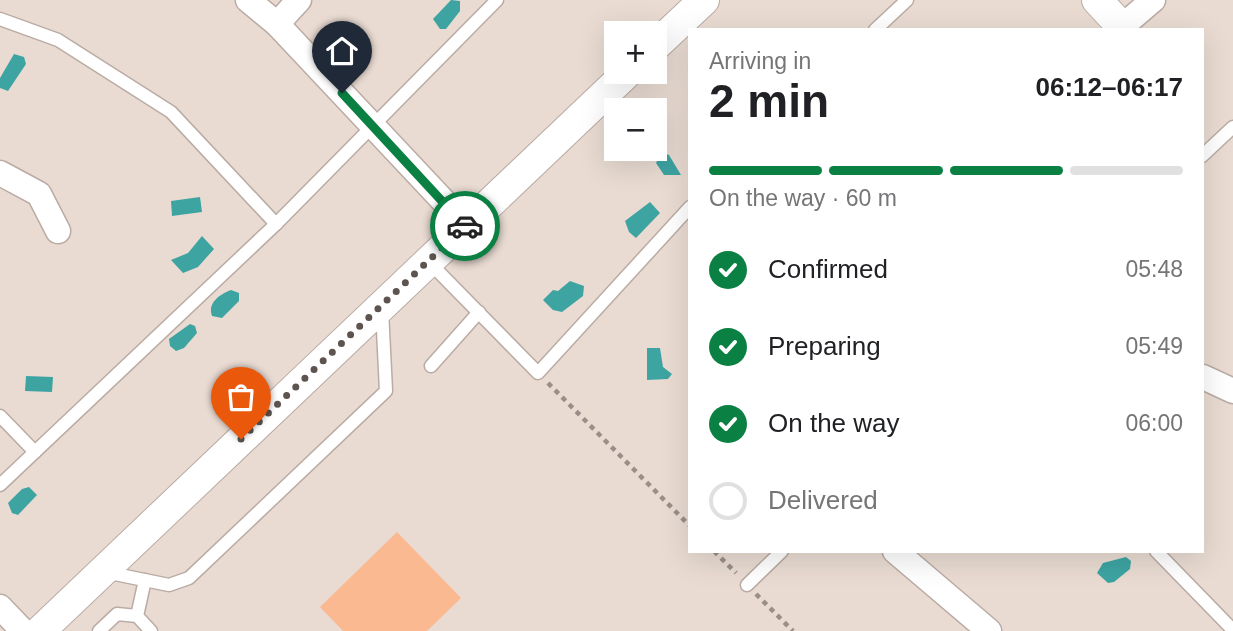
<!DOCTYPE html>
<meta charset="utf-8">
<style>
:root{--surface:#fff;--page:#f6f6f6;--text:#202124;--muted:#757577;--line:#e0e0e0;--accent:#0b8043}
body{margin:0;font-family:Helvetica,sans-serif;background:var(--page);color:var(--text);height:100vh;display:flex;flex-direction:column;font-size:26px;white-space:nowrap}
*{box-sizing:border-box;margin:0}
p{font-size:23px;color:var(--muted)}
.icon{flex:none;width:38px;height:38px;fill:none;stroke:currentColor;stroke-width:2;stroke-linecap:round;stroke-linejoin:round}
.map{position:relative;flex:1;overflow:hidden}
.drawer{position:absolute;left:688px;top:28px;width:516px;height:525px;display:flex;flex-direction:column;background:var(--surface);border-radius:0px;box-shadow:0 7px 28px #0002}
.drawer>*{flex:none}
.controls{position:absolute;left:604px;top:21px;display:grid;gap:14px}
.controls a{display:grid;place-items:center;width:63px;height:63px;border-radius:0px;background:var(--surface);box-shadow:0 7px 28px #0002;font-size:35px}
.pin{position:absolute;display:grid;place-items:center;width:60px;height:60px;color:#fff;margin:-72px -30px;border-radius:50% 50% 50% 0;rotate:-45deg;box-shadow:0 0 7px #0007}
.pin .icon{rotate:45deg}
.courier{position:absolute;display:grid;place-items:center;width:70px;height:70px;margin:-35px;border:5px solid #0b8043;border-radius:50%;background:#fff;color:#222;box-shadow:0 2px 9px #0007}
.overview em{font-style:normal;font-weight:700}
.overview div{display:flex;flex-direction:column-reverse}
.overview{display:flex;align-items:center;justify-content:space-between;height:119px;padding:0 21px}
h1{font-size:46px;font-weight:700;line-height:52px}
.bar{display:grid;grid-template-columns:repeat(4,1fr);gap:10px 7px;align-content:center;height:84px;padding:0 21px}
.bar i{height:9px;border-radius:5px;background:var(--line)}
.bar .on{background:var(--accent)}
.bar p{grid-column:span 4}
ol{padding:0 21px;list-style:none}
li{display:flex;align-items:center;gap:21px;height:77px}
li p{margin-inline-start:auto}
li .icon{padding:7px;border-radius:50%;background:var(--accent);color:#fff;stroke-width:4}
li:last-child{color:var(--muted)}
li i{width:38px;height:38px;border:4px solid var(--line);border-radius:50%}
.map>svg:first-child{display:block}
.water{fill:#3da4a2}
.building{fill:#fab990}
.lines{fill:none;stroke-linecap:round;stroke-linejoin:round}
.service-casing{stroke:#baaca4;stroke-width:15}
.minor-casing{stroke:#baaca4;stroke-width:27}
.tertiary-casing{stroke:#baaca4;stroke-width:32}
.path{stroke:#998e88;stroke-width:4.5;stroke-dasharray:5 5;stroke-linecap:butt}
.service{stroke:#fff;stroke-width:12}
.minor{stroke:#fff;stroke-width:24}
.tertiary{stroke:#fff;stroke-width:30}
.done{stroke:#5d544f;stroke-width:7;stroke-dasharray:0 12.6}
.route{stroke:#0b8043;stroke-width:9}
</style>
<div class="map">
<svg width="1233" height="631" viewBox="0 0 1233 631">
<rect width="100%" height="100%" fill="#e9dbd2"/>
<g class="water">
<path d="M 451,0 L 460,1 L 460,11 L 446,29 L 440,29 L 433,19 Z"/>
<path d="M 14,54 L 24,57 L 26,64 L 8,91 L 0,88 L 0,78 Z"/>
<path d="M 662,152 L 669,155 L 681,175 L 664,175 L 656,163 Z"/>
<path d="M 200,197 L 202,212 L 172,216 L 171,201 Z"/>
<path d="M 650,202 L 660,213 L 636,238 L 629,232 L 625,221 Z"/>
<path d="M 202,236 L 214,249 L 198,267 L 183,273 L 171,260 L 188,253 Z"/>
<path d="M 570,281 L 584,286 L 583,296 L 562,312 L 553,310 L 543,300 L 553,290 L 558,291 Z"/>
<path d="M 231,290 L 239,293 L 239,301 L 222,318 L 212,316 C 207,303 220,294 231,290 Z"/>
<path d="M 190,324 L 195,326 L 197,333 L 184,348 L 176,351 L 170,346 L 169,339 Z"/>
<path d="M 647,348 L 660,348 L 663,367 L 672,374 L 668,379 L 647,380 Z"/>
<path d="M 26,376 L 53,377 L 52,392 L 25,391 Z"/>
<path d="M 29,487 L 37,495 L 18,515 L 12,513 L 8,503 L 22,489 Z"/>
<path d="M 1126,557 L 1131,561 L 1130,569 L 1114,582 L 1108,583 L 1097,573 L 1103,563 Z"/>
</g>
<path class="building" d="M 397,532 L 461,598 L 427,631 L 343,631 L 320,607 Z"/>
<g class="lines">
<g class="service-casing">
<g id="service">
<path d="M 0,19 L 58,40 L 171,112 L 276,224"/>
<path d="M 875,30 L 907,0"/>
<path d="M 1202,156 L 1233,127"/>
<path d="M 428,261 L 538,373 L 690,207"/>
<path d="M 431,366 L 479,312"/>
<path d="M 0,416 L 35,452"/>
<path d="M 0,485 L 276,224 L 497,0"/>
<path d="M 1156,551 L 1233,630"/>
<path d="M 105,572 L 169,585 L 189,578 L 386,391 L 382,310"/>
<path d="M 747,585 L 782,551"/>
<path d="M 137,616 L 145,580"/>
<path d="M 99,631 L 117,614 L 137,616 L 151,631"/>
</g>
</g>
<g class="minor-casing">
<g id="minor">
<path d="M 248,0 L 277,24 L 466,225"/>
<path d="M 277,24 L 299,0"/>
<path d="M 1118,30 L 1153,0"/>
<path d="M 0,173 L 39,194 L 58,231"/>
<path d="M 1203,377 L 1233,391"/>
<path d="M 895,551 L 989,631"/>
<path d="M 0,607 L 23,631"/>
</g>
</g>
<g class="tertiary-casing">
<g id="tertiary">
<path d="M 1097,0 L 1122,27"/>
<path d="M 654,47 L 704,0"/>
<path d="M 40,631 L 628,72"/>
</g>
</g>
<g class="path">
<path d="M 548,383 L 690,526"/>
<path d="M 714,551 L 736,573"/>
<path d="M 756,594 L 793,631"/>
</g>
<use href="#service" class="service"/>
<use href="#minor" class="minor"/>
<use href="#tertiary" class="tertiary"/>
</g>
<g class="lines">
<path class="done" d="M 241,439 L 465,226"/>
<path class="route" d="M 342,93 L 465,226"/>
</g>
</svg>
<div class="controls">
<a>+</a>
<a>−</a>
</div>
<div class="pin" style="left:241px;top:439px;background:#ea580c"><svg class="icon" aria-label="bag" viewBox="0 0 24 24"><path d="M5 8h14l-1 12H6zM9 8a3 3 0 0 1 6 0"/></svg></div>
<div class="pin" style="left:342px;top:93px;background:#1f2937"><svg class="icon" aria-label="home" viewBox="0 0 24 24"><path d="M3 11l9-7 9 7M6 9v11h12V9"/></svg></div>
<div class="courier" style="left:465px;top:226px"><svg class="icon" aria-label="car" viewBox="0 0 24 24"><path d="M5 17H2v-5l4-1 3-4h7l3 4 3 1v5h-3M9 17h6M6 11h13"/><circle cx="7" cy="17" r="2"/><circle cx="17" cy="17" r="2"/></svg></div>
<section class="drawer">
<div class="overview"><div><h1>2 min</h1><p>Arriving in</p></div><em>06:12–06:17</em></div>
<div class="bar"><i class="on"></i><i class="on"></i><i class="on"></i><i></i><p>On the way · 60 m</p></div>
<ol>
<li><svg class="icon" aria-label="check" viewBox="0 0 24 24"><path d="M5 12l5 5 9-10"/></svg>Confirmed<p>05:48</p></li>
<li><svg class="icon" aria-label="check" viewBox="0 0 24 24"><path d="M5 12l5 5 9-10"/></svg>Preparing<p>05:49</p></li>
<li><svg class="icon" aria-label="check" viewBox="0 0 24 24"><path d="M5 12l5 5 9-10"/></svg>On the way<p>06:00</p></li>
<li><i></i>Delivered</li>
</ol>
</section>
</div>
